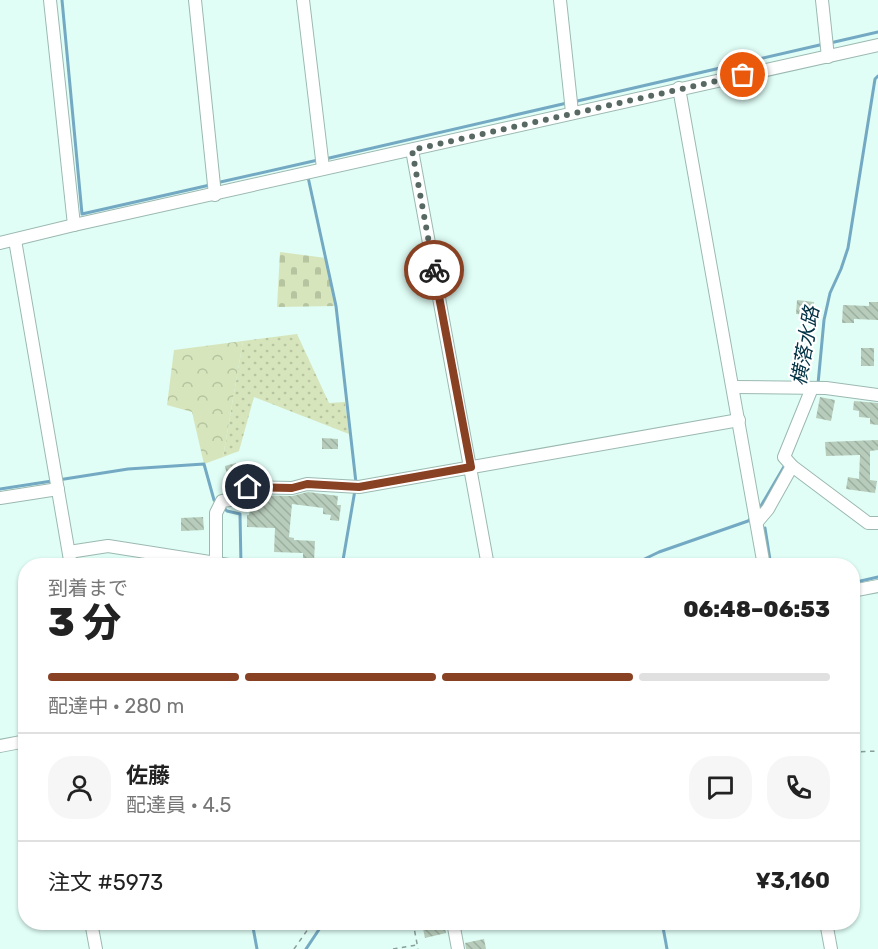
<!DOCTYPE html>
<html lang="ja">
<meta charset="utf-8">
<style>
:root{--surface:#fff;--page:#f6f6f6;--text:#222;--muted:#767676;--line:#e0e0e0;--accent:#894123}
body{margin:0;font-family:Rubik,"Noto Sans JP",sans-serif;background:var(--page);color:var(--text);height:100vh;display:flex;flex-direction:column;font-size:22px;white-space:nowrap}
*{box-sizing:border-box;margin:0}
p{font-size:20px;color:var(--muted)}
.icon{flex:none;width:33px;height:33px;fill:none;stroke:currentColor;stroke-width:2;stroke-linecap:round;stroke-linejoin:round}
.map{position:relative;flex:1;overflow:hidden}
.drawer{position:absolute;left:18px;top:558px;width:842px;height:372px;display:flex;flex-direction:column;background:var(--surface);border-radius:24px;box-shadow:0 2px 4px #0004}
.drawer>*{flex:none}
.pin{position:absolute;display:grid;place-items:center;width:51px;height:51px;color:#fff;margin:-26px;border:3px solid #fff;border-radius:50%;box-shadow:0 2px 6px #0007}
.courier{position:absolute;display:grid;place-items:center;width:60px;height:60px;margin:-30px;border:4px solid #894123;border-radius:50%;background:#fff;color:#222;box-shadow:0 2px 8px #0007}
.summary em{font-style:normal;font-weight:800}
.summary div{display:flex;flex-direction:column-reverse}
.summary{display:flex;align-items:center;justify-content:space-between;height:102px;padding:0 30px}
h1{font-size:39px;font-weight:800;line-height:45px}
.bar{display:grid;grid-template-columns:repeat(4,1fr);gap:9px 6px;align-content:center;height:72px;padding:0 30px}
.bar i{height:8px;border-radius:4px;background:var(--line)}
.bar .on{background:var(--accent)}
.bar p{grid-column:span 4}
.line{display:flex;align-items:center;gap:15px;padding:0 30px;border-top:2px solid var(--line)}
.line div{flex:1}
.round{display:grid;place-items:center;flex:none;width:63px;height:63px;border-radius:24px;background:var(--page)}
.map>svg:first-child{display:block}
.grass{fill:url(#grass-dots)}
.cemetery{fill:url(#cemetery-stones)}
.park{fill:url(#park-crowns)}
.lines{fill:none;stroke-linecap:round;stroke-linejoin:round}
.stream{stroke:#74a9c3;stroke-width:3}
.building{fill:url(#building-back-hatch)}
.minor-casing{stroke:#9cb9b1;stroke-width:14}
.path{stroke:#889e98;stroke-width:1.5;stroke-dasharray:4.5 4.5;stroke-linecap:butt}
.minor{stroke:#fff;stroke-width:12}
.done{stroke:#586964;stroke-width:6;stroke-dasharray:0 10.8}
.route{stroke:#894123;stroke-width:8}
.labels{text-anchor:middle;stroke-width:4.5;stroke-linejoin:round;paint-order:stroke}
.water-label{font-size:20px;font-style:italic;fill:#003043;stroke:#fff}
</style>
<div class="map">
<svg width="878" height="949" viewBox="0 0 878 949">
<defs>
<pattern id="grass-dots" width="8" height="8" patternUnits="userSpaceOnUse" patternTransform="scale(1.5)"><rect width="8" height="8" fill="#d6e5bb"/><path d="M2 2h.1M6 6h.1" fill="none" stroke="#b6c4a0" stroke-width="1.8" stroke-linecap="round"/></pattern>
<pattern id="cemetery-stones" width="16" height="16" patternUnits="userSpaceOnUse" patternTransform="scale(1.5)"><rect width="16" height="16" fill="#d6e5bb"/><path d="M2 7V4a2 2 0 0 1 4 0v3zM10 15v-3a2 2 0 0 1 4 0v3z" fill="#b6c4a0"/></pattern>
<pattern id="park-crowns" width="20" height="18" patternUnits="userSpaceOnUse" patternTransform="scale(1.5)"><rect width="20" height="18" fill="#d6e5bb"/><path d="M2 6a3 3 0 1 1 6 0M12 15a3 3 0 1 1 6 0" fill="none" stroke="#b6c4a0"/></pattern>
<pattern id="building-back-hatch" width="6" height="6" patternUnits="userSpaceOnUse" patternTransform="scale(1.5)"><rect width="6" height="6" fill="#b7ccbb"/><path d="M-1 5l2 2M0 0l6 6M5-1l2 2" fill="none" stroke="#9cafa0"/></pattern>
</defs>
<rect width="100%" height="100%" fill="#e0fef6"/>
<path class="grass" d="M 297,334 L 329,403 L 345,402 L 349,434 L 254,397 L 239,451 L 223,457 L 243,341 Z"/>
<path class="cemetery" d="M 280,252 L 326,258 L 336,306 L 277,307 Z"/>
<path class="park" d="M 243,341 L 223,457 L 204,464 L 192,412 L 167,405 L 174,350 Z"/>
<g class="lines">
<g class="stream">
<path d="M 62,0 L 82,214 L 210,185"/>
<path d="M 830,43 L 878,32"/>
<path d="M 573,102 L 824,44"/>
<path d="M 325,159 L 567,103"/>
<path d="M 308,177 L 336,306 L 356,483"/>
<path d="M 216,183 L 318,160"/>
<path d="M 818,384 L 824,320 L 830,293 L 841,269 L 848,248 L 875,79 L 878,76"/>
<path d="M 58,480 L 128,469 L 204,464 L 214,500 L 218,503"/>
<path d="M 0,489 L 52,481"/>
<path d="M 223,507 L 227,511 L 240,514 L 241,566"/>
<path d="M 758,511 L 785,465"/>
<path d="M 765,528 L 771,566"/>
<path d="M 342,566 L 355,490"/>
<path d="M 630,566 L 659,552 L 748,521 L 751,518"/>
<path d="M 852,583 L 878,577"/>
<path d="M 252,922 L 257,949"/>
<path d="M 662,922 L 667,949"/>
<path d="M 306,949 L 324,922"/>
</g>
</g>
<g class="building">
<path d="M 797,300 L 814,302 L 813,315 L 796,314 Z"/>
<path d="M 869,302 L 878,302 L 878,320 L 854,319 L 854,323 L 842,323 L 843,305 L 869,306 Z"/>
<rect x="861" y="348" width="13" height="18"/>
<path d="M 820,397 L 835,400 L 831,421 L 816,418 Z"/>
<path d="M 854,401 L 878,403 L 878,425 L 870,424 L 870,418 L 859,417 L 859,411 L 853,410 Z"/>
<path d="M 322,438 L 338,439 L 338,449 L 322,449 Z"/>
<path d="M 878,440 L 878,450 L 870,451 L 870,480 L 877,481 L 875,493 L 846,489 L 848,477 L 859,479 L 860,455 L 826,456 L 825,442 Z"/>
<path d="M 236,463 L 241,482 L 229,485 L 225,466 Z"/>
<path d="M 308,492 L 338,496 L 337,505 L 341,505 L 339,521 L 330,520 L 331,515 L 323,514 L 323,508 L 292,504 L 289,537 L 294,538 L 294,540 L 315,541 L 314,562 L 303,562 L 303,553 L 274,552 L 275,528 L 247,527 L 247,515 L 249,515 L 252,495 L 292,496 Z"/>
<path d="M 203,517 L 204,530 L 181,531 L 181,518 Z"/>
<path d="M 429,922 L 444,922 L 446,933 L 425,938 L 422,924 Z"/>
<path d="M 484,939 L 486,949 L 466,949 L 465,943 Z"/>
</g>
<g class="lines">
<g class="minor-casing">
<g id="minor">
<path d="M 50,0 L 74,225"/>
<path d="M 195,0 L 215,195"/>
<path d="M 303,0 L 323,168"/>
<path d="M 560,0 L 572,112"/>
<path d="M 822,0 L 828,57"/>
<path d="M 679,88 L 764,566"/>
<path d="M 412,150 L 488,566"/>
<path d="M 15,240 L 71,566"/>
<path d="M 0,243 L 74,225 L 878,45"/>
<path d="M 734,387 L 826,388 L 878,395"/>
<path d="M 812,388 L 784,457 L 792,466 L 868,523 L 878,523"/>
<path d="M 0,498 L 58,489"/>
<path d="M 757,522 L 768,509 L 792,466"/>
<path d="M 69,552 L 108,546 L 235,566"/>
<path d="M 216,562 L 216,513 L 222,501 L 238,499 L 248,487 L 292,488 L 307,484 L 359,487 L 739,420"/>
<path d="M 852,591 L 878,586"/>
<path d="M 0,746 L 26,741"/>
<path d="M 91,922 L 96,949"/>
<path d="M 453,922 L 458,949"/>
<path d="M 826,922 L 831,949"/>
</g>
</g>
<g class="path">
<path d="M 852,752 L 878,751"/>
<path d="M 413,922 L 418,949"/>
<path d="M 294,949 L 313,922"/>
<path d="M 393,949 L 416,945"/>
</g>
<use href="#minor" class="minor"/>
</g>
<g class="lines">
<path class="done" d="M 434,270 L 412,150 L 743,75"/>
<path class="route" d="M 248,487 L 292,488 L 307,484 L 359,487 L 471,467 L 434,270"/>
</g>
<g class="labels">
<g class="water-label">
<text transform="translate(805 346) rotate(-80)" y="7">横落水路</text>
</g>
</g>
</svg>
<div class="pin" style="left:743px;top:75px;background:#ea580c"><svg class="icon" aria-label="bag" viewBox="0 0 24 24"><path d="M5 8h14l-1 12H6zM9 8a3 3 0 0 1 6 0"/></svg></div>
<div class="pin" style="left:248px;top:487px;background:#1f2937"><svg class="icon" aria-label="home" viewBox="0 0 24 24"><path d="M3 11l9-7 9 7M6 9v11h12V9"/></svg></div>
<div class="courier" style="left:434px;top:270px"><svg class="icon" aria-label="bike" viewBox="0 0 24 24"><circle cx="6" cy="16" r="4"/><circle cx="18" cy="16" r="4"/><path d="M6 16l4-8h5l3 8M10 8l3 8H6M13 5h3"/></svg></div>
<section class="drawer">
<div class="summary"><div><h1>3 分</h1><p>到着まで</p></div><em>06:48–06:53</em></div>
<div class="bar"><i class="on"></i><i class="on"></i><i class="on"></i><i></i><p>配達中 · 280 m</p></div>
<div class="line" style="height:108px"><a class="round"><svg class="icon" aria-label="person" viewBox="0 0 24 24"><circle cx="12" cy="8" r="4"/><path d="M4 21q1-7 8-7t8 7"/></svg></a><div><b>佐藤</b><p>配達員 · 4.5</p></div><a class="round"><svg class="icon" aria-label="chat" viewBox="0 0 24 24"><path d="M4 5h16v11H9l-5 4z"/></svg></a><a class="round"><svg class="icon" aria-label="phone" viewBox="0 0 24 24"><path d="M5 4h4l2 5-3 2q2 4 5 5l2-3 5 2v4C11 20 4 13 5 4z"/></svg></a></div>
<div class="line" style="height:78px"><div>注文 #5973</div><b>¥3,160</b></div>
</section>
</div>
